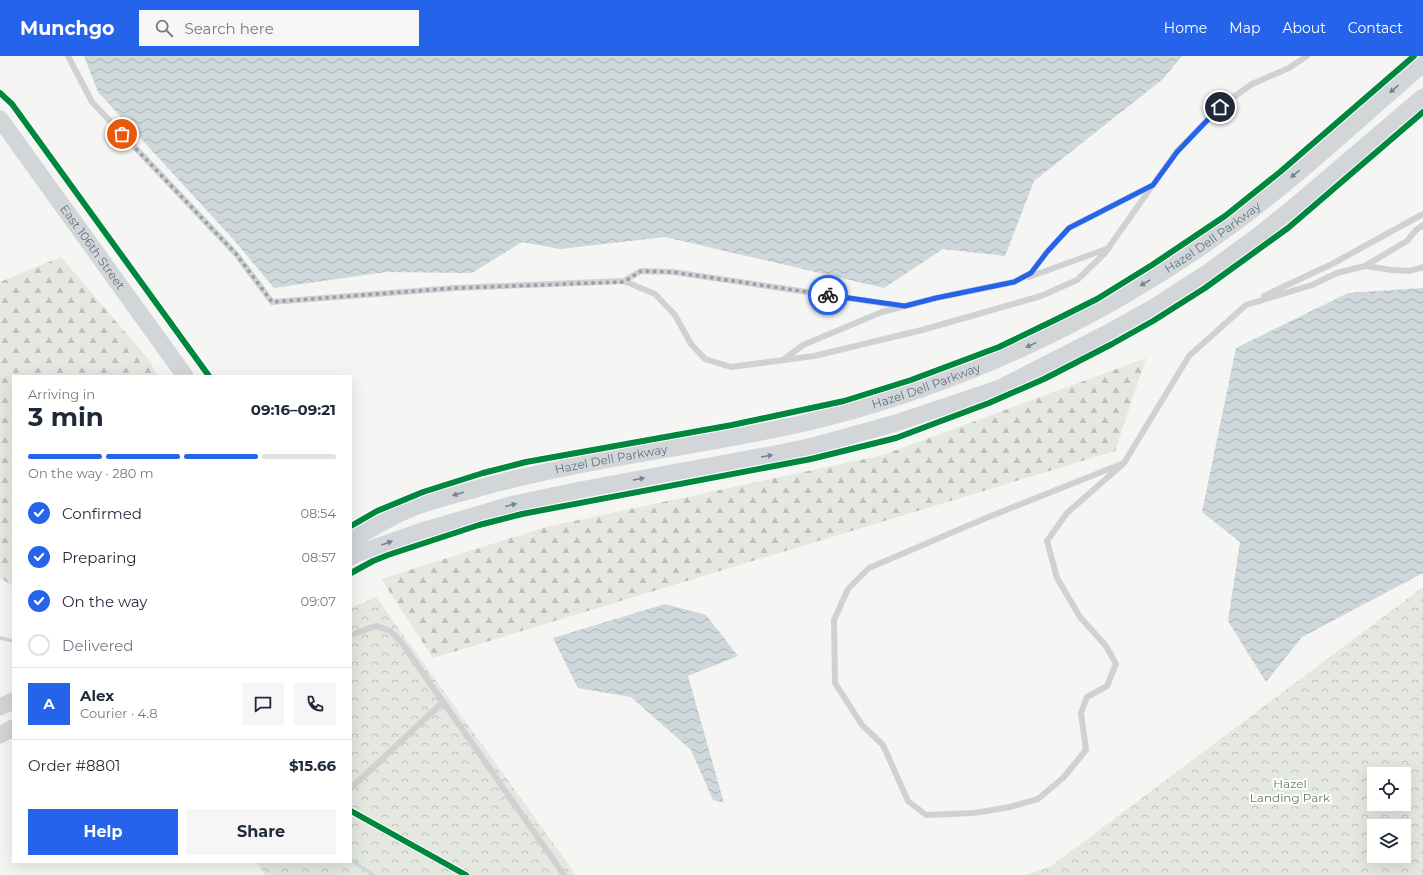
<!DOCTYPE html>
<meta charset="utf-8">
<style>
:root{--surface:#fff;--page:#f6f6f7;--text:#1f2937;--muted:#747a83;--line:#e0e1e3;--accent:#2563eb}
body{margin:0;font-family:Montserrat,sans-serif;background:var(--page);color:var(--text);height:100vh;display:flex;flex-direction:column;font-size:15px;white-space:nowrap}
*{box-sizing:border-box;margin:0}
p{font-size:13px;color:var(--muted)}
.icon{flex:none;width:22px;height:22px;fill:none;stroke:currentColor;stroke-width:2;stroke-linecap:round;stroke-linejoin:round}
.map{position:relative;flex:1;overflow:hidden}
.sheet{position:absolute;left:12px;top:319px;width:340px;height:488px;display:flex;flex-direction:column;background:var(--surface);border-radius:0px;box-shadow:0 4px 16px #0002}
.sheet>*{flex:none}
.fabs{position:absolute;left:1367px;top:711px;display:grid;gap:8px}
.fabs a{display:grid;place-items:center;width:44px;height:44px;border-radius:0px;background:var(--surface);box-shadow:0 4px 16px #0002;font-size:20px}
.pin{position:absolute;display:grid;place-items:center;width:34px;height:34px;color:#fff;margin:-17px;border:2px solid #fff;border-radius:50%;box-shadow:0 1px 4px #0007}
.courier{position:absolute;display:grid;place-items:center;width:40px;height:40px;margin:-20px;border:3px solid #2563eb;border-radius:50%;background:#fff;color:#222;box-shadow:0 1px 5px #0007}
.overview em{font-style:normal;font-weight:700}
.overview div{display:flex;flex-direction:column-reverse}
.overview{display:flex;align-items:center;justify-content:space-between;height:68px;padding:0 16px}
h1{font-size:26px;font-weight:700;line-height:30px}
.bar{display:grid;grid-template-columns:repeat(4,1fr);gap:6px 4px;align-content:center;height:48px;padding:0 16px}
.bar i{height:5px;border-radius:3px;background:var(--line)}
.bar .active{background:var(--accent)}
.bar p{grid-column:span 4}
.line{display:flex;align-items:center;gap:10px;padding:0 16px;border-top:1px solid var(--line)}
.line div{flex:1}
.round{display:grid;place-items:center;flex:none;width:42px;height:42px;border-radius:0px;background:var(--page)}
ol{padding:0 16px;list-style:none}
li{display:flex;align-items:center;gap:12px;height:44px}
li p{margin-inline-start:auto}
li .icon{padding:4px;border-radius:50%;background:var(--accent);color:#fff;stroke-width:4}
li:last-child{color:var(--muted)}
li i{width:22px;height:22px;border:2px solid var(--line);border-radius:50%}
.action{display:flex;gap:8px;margin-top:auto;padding:8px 16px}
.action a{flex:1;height:46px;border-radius:0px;background:var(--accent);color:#fff;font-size:16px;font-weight:700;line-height:46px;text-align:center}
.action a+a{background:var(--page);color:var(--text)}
header{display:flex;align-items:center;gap:24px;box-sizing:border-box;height:56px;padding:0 20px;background:var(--accent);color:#fff}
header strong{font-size:19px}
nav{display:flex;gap:22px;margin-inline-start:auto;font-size:14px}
.search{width:280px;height:36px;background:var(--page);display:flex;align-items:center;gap:10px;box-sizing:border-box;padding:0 14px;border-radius:0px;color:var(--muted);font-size:15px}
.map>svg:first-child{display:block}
.forest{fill:url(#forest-firs)}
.park{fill:url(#park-crowns);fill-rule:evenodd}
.water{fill:url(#water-waves)}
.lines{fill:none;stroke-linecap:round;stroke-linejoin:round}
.stream{stroke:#ced7da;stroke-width:3.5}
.lane{stroke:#d0d1d2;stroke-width:6}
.secondary{stroke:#d2d6d9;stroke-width:17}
.cycleway-casing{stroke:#fff;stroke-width:8}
.cycleway{stroke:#00873e;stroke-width:6}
.oneway{fill:#738392}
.done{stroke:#95a1ac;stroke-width:4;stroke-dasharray:0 7.2}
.route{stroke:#2563eb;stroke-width:5}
.labels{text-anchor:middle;stroke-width:4;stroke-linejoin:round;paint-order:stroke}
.street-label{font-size:12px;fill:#627486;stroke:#fff}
.park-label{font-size:12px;fill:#667c61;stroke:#fff}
</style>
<header>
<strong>Munchgo</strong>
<div class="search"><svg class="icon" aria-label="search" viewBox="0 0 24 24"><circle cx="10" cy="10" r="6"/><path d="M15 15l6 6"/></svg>Search here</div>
<nav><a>Home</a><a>Map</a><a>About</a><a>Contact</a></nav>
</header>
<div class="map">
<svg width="1423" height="819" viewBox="0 0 1423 819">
<defs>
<pattern id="forest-firs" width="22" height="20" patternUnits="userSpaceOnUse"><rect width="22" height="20" fill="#e4e8e1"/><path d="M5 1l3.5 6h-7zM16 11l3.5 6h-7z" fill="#bcc1bc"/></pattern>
<pattern id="park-crowns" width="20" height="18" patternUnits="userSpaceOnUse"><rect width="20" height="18" fill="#e4e8e1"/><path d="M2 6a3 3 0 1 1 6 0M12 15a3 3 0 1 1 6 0" fill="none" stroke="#bcc1bc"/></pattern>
<pattern id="water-waves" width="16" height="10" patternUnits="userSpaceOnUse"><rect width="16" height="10" fill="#ced7da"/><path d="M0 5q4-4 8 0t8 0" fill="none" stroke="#abb3b6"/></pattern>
</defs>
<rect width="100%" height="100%" fill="#f5f5f3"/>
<g class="forest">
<path d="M 61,201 L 149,304 L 158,320 L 13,320 L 13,530 L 0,522 L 0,226 Z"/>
<path d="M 1146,302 L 1115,395 L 433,602 L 381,523 L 546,471 L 883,399 Z"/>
</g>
<g class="park">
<path d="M 1423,531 L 1423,819 L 1026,819 L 1050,811 ZM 1374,718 L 1404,718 L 1404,748 L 1374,748 ZM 1374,770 L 1404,770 L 1404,800 L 1374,800 Z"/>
<path d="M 376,541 L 576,819 L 266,819 L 256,806 L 351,806 L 351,552 Z"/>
</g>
<g class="water">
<path d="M 84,0 L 1182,0 L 1163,23 L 1034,125 L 1005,200 L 943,193 L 884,232 L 665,181 L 560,193 L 522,186 L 472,217 L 386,216 L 274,232 L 233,183 L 98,36 Z"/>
<path d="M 1423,232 L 1423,517 L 1302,581 L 1266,626 L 1228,565 L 1240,486 L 1202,456 L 1236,292 L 1348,237 Z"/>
<path d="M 665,548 L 706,559 L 738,600 L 688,620 L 724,747 L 713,744 L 691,694 L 631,641 L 578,632 L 553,582 Z"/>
</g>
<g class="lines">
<g class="stream">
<path d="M 0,582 L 13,585"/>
<path d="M 351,804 L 373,819"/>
</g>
<g class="lane">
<path d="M 68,0 L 92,46 L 236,198 L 272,246 L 455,232 L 624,225 L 655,238 L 675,259 L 691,288 L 705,303 L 731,311 L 814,300 L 922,274 L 1041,240 L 1077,224 L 1104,198 L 1177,95 L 1220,51 L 1252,28 L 1289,12 L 1307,0"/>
<path d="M 1365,210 L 1407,185 L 1416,174 L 1423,169"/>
<path d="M 1029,221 L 1109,192"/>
<path d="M 624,225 L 641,215 L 673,216 L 901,250"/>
<path d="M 1264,240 L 1332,208 L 1423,158"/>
<path d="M 783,304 L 803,289 L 882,256 L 936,242 L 1014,226 L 1031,217 L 1047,196 L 1069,172 L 1151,130"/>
<path d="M 1124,407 L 986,462 L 869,512 L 848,533 L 834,564 L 835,627 L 862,669 L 883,689 L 908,745 L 926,759 L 974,757 L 1010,751 L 1038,743 L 1063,722 L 1086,694 L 1081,657 L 1087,641 L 1107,630 L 1116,608 L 1106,590 L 1080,561 L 1057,522 L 1047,485 L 1067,457 L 1124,407 L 1189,300 L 1246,249 L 1312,229 L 1337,217 L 1365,210 L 1392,214 L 1410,215 L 1423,211"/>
<path d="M 351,579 L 376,570 L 390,575 L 402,587 L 564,819"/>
<path d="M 351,732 L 443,646"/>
</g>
<g class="secondary">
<path id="s1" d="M 0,63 L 185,320"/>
<path id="s2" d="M 351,484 C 371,473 393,459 415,451 C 434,444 453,439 472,434 C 579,404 689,392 796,369 C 955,333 1104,263 1235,167 C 1301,118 1361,61 1423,8"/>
<path d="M 351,501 L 356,498 L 422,475 L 514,448 L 575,435 L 780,397 L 817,389 L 896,367 L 1000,332 L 1117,272 L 1156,250 L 1207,217 L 1259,179 L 1289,155 L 1423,41"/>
<path d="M 0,651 L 13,645"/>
<path d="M 0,679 L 13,672"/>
</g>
<g class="cycleway-casing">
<g id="cycleway">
<path d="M 0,37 L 12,48 L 209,320"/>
<path d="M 351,470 L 377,455 L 423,436 L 483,417 L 526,406 L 732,369 L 844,345 L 911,324 L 999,291 L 1057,263 L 1097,243 L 1152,209 L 1225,160 L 1280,116 L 1414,0"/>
<path d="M 351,517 L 373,505 L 388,499 L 479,469 L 522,458 L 811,403 L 896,382 L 989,347 L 1044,323 L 1112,288 L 1153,265 L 1205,232 L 1288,172 L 1423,56"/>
<path d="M 351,755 L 466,819"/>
</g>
</g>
<use href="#cycleway" class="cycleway"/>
</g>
<defs><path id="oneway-solid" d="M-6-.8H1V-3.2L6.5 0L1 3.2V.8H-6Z"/></defs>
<g class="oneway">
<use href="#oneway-solid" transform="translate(1394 33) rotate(139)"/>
<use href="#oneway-solid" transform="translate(1295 118) rotate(140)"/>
<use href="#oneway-solid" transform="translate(1145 227) rotate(149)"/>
<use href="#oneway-solid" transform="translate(1031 289) rotate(154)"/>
<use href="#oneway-solid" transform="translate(767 400) rotate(-10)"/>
<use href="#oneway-solid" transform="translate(639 423) rotate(-11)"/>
<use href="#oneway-solid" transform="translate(458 438) rotate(164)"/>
<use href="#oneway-solid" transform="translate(511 449) rotate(-14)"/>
<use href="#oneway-solid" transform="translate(387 487) rotate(-20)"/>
</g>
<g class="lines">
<path class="done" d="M 122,78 L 236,198 L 272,246 L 455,232 L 624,226 L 641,215 L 672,216 L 828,239"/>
<path class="route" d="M 828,239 L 905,250 L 936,242 L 1014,226 L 1031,217 L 1047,196 L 1069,172 L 1153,129 L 1177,96 L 1220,51"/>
</g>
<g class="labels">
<g class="street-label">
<text dy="4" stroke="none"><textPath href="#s2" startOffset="922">Hazel Dell Parkway</textPath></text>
<text dy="4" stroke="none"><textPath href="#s1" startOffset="158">East 106th Street</textPath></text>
<text dy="4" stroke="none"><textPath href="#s2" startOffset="598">Hazel Dell Parkway</textPath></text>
<text dy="4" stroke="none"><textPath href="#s2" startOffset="274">Hazel Dell Parkway</textPath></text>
</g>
<g class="park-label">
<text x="1290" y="732">Hazel<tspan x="1290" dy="14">Landing Park</tspan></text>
</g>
</g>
</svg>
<div class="fabs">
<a><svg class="icon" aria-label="locate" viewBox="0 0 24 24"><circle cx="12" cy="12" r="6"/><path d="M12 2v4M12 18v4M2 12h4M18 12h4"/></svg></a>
<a><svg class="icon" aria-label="layers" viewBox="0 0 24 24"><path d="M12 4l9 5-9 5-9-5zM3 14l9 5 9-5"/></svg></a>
</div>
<div class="pin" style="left:122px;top:78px;background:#ea580c"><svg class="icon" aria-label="bag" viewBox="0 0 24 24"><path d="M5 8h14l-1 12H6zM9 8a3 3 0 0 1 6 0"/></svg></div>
<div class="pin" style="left:1220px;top:51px;background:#1f2937"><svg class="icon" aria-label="home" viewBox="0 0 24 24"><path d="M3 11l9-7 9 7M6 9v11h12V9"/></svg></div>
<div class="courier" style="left:828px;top:239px"><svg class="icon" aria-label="bike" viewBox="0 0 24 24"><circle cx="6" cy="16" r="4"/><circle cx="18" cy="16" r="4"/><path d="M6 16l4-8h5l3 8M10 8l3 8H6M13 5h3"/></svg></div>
<section class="sheet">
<div class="overview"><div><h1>3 min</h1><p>Arriving in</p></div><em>09:16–09:21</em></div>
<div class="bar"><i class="active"></i><i class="active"></i><i class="active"></i><i></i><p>On the way · 280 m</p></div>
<ol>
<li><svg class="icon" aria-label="check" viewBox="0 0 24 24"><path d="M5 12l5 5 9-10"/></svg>Confirmed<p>08:54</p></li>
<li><svg class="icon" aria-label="check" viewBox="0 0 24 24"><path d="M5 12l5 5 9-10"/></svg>Preparing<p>08:57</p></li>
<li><svg class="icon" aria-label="check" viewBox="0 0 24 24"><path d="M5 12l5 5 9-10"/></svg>On the way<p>09:07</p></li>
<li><i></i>Delivered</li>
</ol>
<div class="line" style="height:72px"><b class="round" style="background:var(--accent);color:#fff">A</b><div><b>Alex</b><p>Courier · 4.8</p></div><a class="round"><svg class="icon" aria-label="chat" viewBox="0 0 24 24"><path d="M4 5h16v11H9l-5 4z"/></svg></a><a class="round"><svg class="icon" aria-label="phone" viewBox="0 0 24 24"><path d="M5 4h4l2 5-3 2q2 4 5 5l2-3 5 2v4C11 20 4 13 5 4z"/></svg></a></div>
<div class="line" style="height:52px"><div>Order #8801</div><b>$15.66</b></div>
<div class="action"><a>Help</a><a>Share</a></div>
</section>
</div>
